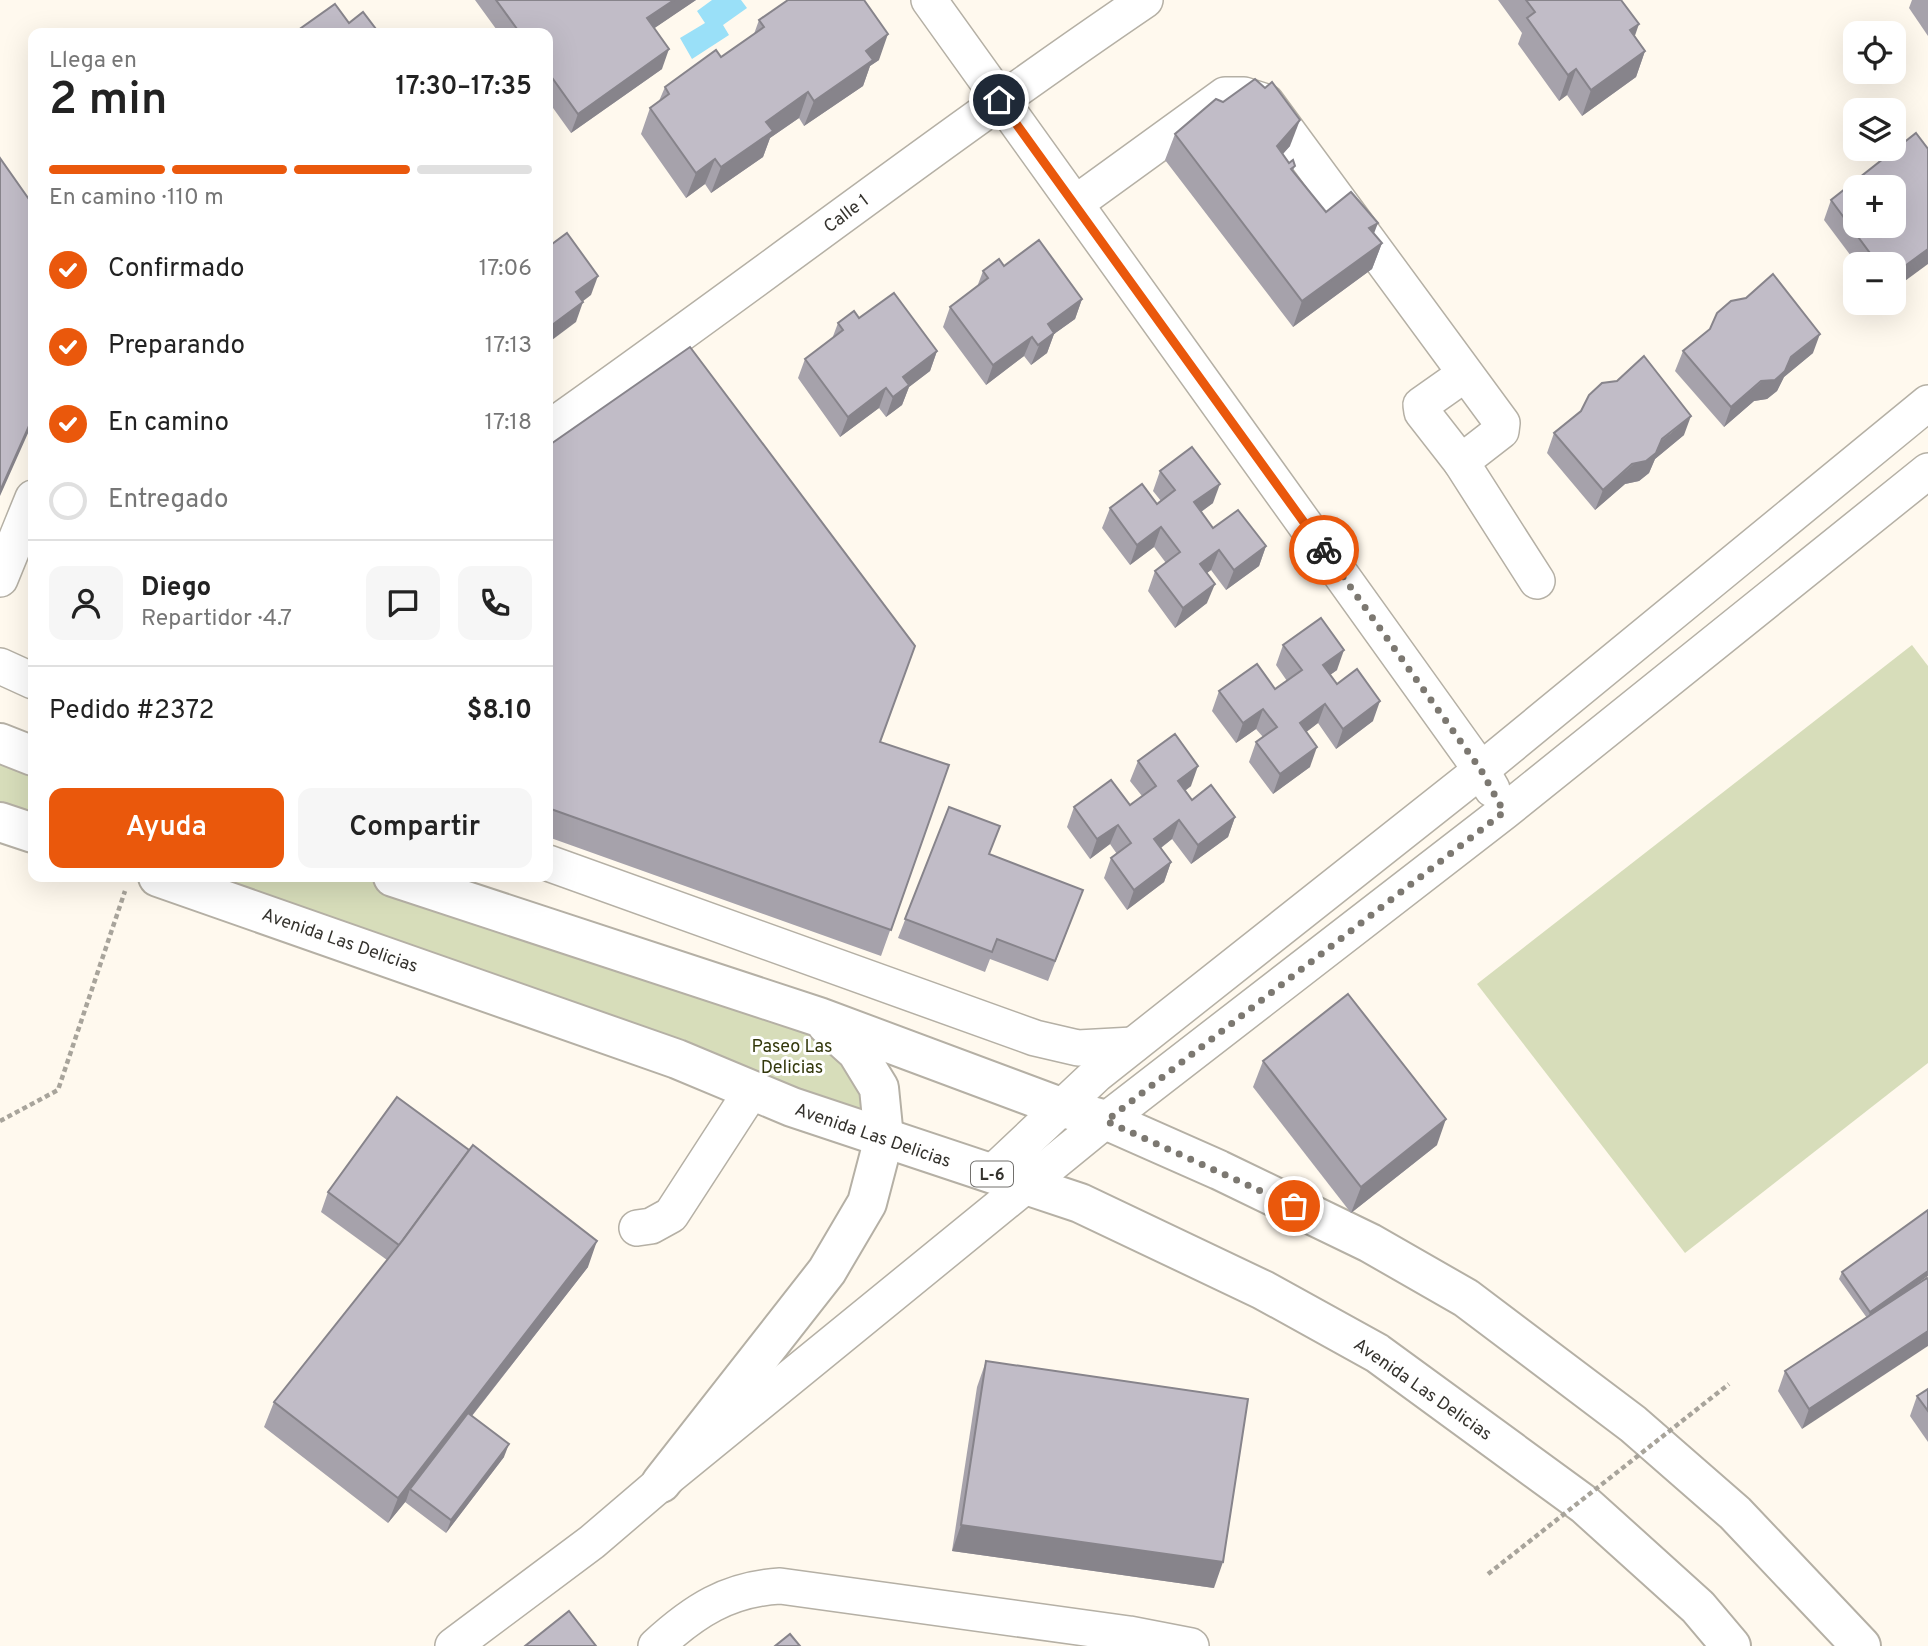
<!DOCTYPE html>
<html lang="es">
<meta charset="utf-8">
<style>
:root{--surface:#fff;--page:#f6f6f6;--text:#222;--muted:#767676;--line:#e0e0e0;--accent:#ea580c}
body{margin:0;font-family:Overpass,sans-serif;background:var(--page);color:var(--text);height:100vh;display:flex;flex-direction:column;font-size:26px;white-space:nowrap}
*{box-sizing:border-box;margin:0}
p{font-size:23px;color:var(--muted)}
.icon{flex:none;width:38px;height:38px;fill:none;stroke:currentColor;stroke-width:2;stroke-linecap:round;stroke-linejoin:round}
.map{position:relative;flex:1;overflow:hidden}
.drawer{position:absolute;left:28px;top:28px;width:525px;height:854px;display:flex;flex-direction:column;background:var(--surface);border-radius:14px;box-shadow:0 7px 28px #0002}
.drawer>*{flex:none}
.controls{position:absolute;left:1843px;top:21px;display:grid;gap:14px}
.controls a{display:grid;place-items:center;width:63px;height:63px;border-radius:14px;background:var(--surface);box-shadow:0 7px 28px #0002;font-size:35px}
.pin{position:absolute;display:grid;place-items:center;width:60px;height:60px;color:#fff;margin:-30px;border:4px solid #fff;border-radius:50%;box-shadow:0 2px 7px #0007}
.courier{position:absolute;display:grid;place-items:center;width:70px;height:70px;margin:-35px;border:5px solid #ea580c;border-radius:50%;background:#fff;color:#222;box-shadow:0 2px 9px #0007}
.headline em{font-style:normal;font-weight:600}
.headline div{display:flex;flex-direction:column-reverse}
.headline{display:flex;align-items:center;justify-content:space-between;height:119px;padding:0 21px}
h1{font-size:46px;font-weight:600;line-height:52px}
.bar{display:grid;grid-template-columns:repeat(4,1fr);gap:10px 7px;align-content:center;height:84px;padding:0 21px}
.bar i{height:9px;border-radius:5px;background:var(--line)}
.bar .active{background:var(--accent)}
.bar p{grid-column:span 4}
.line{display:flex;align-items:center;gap:18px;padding:0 21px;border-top:2px solid var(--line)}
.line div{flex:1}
.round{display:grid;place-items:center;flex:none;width:74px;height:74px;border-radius:14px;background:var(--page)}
ol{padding:0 21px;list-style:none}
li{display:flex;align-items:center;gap:21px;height:77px}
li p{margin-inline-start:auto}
li .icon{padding:7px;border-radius:50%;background:var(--accent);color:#fff;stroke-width:4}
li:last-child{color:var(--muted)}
li i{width:38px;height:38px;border:4px solid var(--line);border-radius:50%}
.button{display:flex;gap:14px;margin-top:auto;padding:14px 21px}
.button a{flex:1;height:80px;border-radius:14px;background:var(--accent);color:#fff;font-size:28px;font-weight:600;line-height:80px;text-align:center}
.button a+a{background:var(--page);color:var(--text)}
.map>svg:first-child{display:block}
.green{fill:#d7ddba}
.water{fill:#9ae0f8}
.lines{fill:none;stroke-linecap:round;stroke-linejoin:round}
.minor-casing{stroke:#b5b0a5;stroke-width:38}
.major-casing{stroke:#b5b0a5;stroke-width:42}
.path{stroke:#a8a49b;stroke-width:4.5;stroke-dasharray:5 3.5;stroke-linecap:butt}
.minor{stroke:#fff;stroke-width:35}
.major{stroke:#fff;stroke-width:38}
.path-bridge{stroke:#a8a49b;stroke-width:4.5;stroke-dasharray:5 3.5;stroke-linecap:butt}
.wall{fill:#a6a2ab}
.shaded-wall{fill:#87848b}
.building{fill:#c1bcc7;stroke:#87848b;stroke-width:2;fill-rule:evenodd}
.done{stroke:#7c7871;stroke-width:7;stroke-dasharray:0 12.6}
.route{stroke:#ea580c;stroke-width:9}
.labels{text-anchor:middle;stroke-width:6;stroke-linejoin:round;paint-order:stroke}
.shield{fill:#fff;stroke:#72706d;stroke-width:2}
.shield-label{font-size:16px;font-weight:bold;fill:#35332e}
.street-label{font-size:18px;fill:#35332e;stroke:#fff}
.park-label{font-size:18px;fill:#33380c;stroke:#fff}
</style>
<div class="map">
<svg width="1928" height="1646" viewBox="0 0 1928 1646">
<rect width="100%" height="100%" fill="#fff9ee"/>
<g class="green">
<path d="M 1912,645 L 1928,666 L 1928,1063 L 1685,1253 L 1477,984 Z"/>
<path d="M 0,743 L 33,756 L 33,833 L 0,822 Z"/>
<path d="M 158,877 L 393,877 L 819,1017 L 884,1138 Z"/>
</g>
<path class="water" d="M 712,0 L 741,0 L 747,8 L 723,25 L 729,35 L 692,59 L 680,38 L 705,23 L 697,11 Z"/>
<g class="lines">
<g class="minor-casing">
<g id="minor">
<path d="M 929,0 L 1481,770 L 1492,789"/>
<path d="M 1076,203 L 1225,95 L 1244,95 L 1266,102 L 1502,423 L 1501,431 L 1461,462 L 1537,581"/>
<path d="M 548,429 C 748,288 942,138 1145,0"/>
<path d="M 1461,462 L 1422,412 L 1421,405 L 1465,374"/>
<path d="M 0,579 L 33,498"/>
<path d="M 0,666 L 33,681"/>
<path d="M 548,863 L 1035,1038 L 1078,1048 L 1133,1045"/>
<path d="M 991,1174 L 1097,1074 L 1481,770 L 1928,403"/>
<path d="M 637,1228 L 651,1226 L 671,1215 L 752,1090"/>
<path d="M 453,1646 L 592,1542 L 661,1483 L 1106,1120 L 1504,812 L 1928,471"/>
<path d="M 656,1646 C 694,1611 728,1589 780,1586 L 1129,1634 L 1191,1646"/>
</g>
</g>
<g class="major-casing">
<g id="major">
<path d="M 0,743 L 33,756"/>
<path d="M 0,822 L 33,833"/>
<path d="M 158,877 L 677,1059 L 792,1107 L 1080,1203 L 1263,1290 L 1377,1353 L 1585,1505 L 1698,1607 L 1731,1646"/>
<path d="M 393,877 L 819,1017 L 1063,1108 L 1106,1120 L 1219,1170 L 1370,1243 L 1466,1298 L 1633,1424 L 1735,1513 L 1861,1646"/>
<path d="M 661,1483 L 827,1271 L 867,1203 L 884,1138 L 879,1088 L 857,1052 L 827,1025"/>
</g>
</g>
<path class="path" d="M 0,1121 L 58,1090 L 125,891"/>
<use href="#minor" class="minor"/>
<use href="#major" class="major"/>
<path class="path-bridge" d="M 1488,1574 L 1729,1384"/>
</g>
<g class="wall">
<path d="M 475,0 L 696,0 L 654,28 L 662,69 L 571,133 L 548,101 L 548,33 L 499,33 Z"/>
<path d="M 1498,0 L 1621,0 L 1635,36 L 1645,51 L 1636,77 L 1582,116 L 1567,95 L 1559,101 L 1518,44 L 1522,33 Z"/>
<path d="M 1912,0 L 1928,0 L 1928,36 L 1909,8 Z"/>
<path d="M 759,20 L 879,60 L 870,66 L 863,86 L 804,126 L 799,118 L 770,138 L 763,157 L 711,193 L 705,184 L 686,198 L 641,134 L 650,108 L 659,101 L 665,87 L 721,57 L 754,34 Z"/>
<path d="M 1175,134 L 1290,146 L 1283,154 L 1289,163 L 1295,166 L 1293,171 L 1326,212 L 1374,234 L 1382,243 L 1372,269 L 1293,327 L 1165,160 Z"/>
<path d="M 1831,200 L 1894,264 L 1857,264 L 1824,220 Z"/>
<path d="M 1004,266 L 1082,299 L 1075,319 L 1054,334 L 1047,353 L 1031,365 L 1024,356 L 986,385 L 943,327 L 950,307 L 977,287 L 983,271 Z"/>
<path d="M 859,318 L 937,351 L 930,371 L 909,387 L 902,405 L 886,417 L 879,408 L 840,437 L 798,378 L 805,359 L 832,339 L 838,323 Z"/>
<path d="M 1710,329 L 1813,353 L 1784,377 L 1777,391 L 1767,399 L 1754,401 L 1724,427 L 1675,371 L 1683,351 Z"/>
<path d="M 1554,433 L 1684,435 L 1655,459 L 1649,473 L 1639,481 L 1625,484 L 1595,510 L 1547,453 Z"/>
<path d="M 548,446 L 880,742 L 949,765 L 881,956 L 548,837 Z"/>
<path d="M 1160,471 L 1213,503 L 1201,512 L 1213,528 L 1266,546 L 1259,566 L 1226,590 L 1211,570 L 1207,573 L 1207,603 L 1175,628 L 1148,591 L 1155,571 L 1166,563 L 1154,547 L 1130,565 L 1102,528 L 1110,508 L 1157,504 L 1161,501 L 1153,491 Z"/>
<path d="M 1283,645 L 1337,670 L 1330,675 L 1337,684 L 1373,721 L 1336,749 L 1318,723 L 1306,732 L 1310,767 L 1273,794 L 1249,762 L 1256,742 L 1263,737 L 1256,729 L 1236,743 L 1212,711 L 1219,691 L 1275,689 L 1287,681 L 1276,665 Z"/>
<path d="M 1138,761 L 1191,786 L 1185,791 L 1192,800 L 1235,817 L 1228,837 L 1191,864 L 1172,839 L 1161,848 L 1171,862 L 1164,882 L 1127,910 L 1104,878 L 1111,858 L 1117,854 L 1110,844 L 1090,859 L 1067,827 L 1074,807 L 1130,805 L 1142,796 L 1130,781 Z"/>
<path d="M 949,807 L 989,855 L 1083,890 L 1048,981 L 990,959 L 985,972 L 898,938 Z"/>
<path d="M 1263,1061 L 1437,1145 L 1351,1213 L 1253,1087 Z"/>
<path d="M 328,1192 L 588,1267 L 472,1416 L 504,1457 L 446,1533 L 405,1502 L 406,1501 L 388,1523 L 264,1427 L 274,1402 L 387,1260 L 321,1212 Z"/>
<path d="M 1842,1272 L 1896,1298 L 1802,1429 L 1778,1391 L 1785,1371 L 1867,1318 L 1839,1279 Z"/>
<path d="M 986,1361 L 1214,1588 L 952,1551 L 977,1387 Z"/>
<path d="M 1928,1389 L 1928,1442 L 1910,1416 L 1917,1396 Z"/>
</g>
<g class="shaded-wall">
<path d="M 674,0 L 696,0 L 640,38 L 647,18 Z"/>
<path d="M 1639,24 L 1630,50 L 1630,30 Z"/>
<path d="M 888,34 L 879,60 L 870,66 L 863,86 L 804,126 L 814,101 L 866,51 Z"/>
<path d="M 669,49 L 662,69 L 571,133 L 578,114 Z"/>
<path d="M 1645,51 L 1636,77 L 1582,116 L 1591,90 Z"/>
<path d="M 1576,69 L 1567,95 L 1559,101 L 1568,75 Z"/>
<path d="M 808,92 L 799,118 L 770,138 L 763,157 L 711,193 L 721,167 L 766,122 Z"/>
<path d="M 1300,120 L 1290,146 L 1267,171 L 1277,146 Z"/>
<path d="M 715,159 L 705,184 L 686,198 L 696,173 Z"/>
<path d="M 1378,223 L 1368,249 L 1369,228 Z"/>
<path d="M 1382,243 L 1372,269 L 1293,327 L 1302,301 Z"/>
<path d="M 1928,249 L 1928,264 L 1894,289 L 1894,274 Z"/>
<path d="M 598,276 L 591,295 L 569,312 L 576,292 Z"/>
<path d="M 1082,299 L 1075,319 L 1054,334 L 1047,353 L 1031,365 L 1048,324 Z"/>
<path d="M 583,302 L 576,322 L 548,343 L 548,328 Z"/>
<path d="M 1820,334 L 1813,353 L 1784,377 L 1777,391 L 1767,399 L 1754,401 L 1724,427 L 1731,407 Z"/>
<path d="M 1032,337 L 1024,356 L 986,385 L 993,365 Z"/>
<path d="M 937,351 L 930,371 L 909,387 L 902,405 L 886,417 L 893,397 L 903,377 Z"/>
<path d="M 886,388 L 879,408 L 840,437 L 848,417 Z"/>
<path d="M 1691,416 L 1684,435 L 1655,459 L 1649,473 L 1639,481 L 1625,484 L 1595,510 L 1603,490 Z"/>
<path d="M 33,417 L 33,428 L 29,431 L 0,496 L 0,491 Z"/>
<path d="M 1220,484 L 1213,503 L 1187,522 L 1194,502 Z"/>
<path d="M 1161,527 L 1154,547 L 1130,565 L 1137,545 Z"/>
<path d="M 1266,546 L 1259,566 L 1226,590 L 1234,570 Z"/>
<path d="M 1219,550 L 1211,570 L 1192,584 L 1200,564 Z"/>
<path d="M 1215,584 L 1207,603 L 1175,628 L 1183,608 Z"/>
<path d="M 1344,650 L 1337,670 L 1316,685 L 1323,665 Z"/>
<path d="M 1380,701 L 1373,721 L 1336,749 L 1343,729 Z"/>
<path d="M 1325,704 L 1318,723 L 1292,743 L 1300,723 Z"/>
<path d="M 1263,709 L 1256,729 L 1236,743 L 1243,723 Z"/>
<path d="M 1317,747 L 1310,767 L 1273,794 L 1280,774 Z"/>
<path d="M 1198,766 L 1191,786 L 1171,801 L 1178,781 Z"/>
<path d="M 1235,817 L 1228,837 L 1191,864 L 1198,845 Z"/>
<path d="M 1179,820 L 1172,839 L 1146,859 L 1154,839 Z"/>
<path d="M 1118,825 L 1110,844 L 1090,859 L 1097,839 Z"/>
<path d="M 1171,862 L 1164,882 L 1127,910 L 1134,890 Z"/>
<path d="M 1446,1119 L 1437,1145 L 1351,1213 L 1361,1187 Z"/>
<path d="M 597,1241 L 588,1267 L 413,1491 L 410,1489 L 406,1501 L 388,1523 L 398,1498 Z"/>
<path d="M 1928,1271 L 1928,1276 L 1868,1319 L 1870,1312 Z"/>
<path d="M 1928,1331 L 1928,1346 L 1802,1429 L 1809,1409 Z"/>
<path d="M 509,1444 L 504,1457 L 446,1533 L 451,1520 Z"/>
<path d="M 961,1525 L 1223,1562 L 1214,1588 L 952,1551 Z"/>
</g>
<g class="building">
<path d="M 496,0 L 674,0 L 647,18 L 669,49 L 578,114 L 548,72 L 548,33 L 520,33 Z"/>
<path d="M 788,0 L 864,0 L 888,34 L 866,51 L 873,60 L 814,101 L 808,92 L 766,122 L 773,131 L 721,167 L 715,159 L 696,173 L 650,108 L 669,94 L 665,87 L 716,50 L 721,57 L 764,27 L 759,20 Z"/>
<path d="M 1526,0 L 1621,0 L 1639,24 L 1630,30 L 1645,51 L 1591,90 L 1576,69 L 1568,75 L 1527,18 L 1535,12 Z"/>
<path d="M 335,4 L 349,23 L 363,12 L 379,33 L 294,33 Z"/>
<path d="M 1255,79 L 1265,88 L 1272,82 L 1300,120 L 1277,146 L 1289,163 L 1293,160 L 1295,166 L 1291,169 L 1326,212 L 1351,192 L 1378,223 L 1369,228 L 1382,243 L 1302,301 L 1175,134 L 1216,99 L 1223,102 Z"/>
<path d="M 1916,133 L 1928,149 L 1928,249 L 1894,274 L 1894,264 L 1878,264 L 1831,200 ZM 1855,187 L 1894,187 L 1894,226 L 1855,226 Z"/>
<path d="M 0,158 L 33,205 L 33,417 L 0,491 Z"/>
<path d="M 567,233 L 598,276 L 576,292 L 583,302 L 548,328 L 548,247 Z"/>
<path d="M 1039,240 L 1082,299 L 1048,324 L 1054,333 L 1038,345 L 1032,337 L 993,365 L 950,307 L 988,278 L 983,271 L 999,259 L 1004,266 Z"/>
<path d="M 1773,274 L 1820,334 L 1791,357 L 1785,371 L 1775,380 L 1761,381 L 1731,407 L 1683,351 L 1710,329 L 1717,313 L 1731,301 L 1746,298 Z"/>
<path d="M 894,293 L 937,351 L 903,377 L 909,385 L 893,397 L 886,388 L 848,417 L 805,359 L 843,330 L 838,323 L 854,311 L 859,318 Z"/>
<path d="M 690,347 L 915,646 L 880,742 L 949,765 L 891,930 L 548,808 L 548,446 Z"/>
<path d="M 1644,356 L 1691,416 L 1662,439 L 1656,453 L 1646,461 L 1632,464 L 1603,490 L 1554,433 L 1581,411 L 1589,395 L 1602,383 L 1617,381 Z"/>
<path d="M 1192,447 L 1220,484 L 1194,502 L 1213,528 L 1238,510 L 1266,546 L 1234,570 L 1219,550 L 1200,564 L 1215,584 L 1183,608 L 1155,571 L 1180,552 L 1161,527 L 1137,545 L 1110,508 L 1142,484 L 1157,504 L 1175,490 L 1160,471 Z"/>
<path d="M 1321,618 L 1344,650 L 1323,665 L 1337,684 L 1357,669 L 1380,701 L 1343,729 L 1325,704 L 1300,723 L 1317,747 L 1280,774 L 1256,742 L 1277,727 L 1263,709 L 1243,723 L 1219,691 L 1257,664 L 1275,689 L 1302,670 L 1283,645 Z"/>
<path d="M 1175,734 L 1198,766 L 1178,781 L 1192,800 L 1211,785 L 1235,817 L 1198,845 L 1179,820 L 1154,839 L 1171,862 L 1134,890 L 1111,858 L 1131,843 L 1118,825 L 1097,839 L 1074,807 L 1111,780 L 1130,805 L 1156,786 L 1138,761 Z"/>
<path d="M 949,807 L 1000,826 L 989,854 L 1083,890 L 1055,961 L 997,939 L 992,952 L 905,919 Z"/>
<path d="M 1348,994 L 1446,1119 L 1361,1187 L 1263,1061 Z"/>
<path d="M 397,1097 L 469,1150 L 399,1245 L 328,1192 Z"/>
<path d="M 473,1145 L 597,1241 L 398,1498 L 274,1402 L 403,1240 Z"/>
<path d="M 1928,1210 L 1928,1271 L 1870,1312 L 1842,1272 Z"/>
<path d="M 1927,1278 L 1928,1280 L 1928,1331 L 1809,1409 L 1785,1371 Z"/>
<path d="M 986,1361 L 1248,1399 L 1223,1562 L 961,1525 Z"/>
<path d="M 1928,1389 L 1928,1411 L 1917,1396 Z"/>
<path d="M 468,1413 L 509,1444 L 451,1520 L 410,1489 Z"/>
<path d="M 569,1611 L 596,1646 L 525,1646 Z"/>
<path d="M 790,1634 L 800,1646 L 775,1646 Z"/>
</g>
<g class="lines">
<path class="done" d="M 1294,1206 L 1106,1121 L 1504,812 L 1481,770 L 1324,550"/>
<path class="route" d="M 999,100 L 1324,550"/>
</g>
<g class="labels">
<rect class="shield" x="971" y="1161.5" width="42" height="25" rx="5"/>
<g class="shield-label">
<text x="992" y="1180">L-6</text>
</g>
<g class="street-label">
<text transform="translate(846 213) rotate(-37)" y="6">Calle 1</text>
<text transform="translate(340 940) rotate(19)" y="6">Avenida Las Delicias</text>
<text transform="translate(873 1135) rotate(19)" y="6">Avenida Las Delicias</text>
<text transform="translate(1423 1389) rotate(35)" y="6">Avenida Las Delicias</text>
</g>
<g class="park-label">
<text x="792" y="1052">Paseo Las<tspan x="792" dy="21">Delicias</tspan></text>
</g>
</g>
</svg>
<div class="controls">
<a><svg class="icon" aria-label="locate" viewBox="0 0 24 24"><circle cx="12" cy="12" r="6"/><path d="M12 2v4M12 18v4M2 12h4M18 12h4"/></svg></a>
<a><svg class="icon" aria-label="layers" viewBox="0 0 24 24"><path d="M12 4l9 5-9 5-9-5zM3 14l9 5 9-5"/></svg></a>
<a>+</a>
<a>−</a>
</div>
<div class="pin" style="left:1294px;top:1206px;background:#ea580c"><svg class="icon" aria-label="bag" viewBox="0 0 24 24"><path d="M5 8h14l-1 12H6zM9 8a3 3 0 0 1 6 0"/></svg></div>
<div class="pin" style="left:999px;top:100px;background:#1f2937"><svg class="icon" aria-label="home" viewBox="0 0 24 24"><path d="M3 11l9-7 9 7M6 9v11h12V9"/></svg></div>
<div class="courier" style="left:1324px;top:550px"><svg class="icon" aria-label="bike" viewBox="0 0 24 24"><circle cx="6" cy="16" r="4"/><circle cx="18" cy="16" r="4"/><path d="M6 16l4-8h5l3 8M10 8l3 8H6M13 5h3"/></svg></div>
<section class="drawer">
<div class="headline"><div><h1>2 min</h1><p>Llega en</p></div><em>17:30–17:35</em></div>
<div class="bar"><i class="active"></i><i class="active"></i><i class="active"></i><i></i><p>En camino · 110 m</p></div>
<ol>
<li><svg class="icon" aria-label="check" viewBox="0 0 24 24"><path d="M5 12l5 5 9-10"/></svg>Confirmado<p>17:06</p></li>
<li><svg class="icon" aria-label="check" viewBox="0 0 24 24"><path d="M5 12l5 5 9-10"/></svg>Preparando<p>17:13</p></li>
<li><svg class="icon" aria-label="check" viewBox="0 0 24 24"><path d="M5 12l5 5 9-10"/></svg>En camino<p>17:18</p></li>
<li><i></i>Entregado</li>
</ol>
<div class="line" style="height:126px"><a class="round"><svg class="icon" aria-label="person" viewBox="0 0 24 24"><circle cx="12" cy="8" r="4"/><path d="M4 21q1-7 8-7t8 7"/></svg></a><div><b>Diego</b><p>Repartidor · 4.7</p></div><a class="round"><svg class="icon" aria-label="chat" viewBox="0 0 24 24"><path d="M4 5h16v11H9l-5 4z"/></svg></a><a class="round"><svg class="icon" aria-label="phone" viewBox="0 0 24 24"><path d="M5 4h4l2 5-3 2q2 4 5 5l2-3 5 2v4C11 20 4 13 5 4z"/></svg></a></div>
<div class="line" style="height:91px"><div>Pedido #2372</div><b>$8.10</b></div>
<div class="button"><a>Ayuda</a><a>Compartir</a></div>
</section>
</div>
